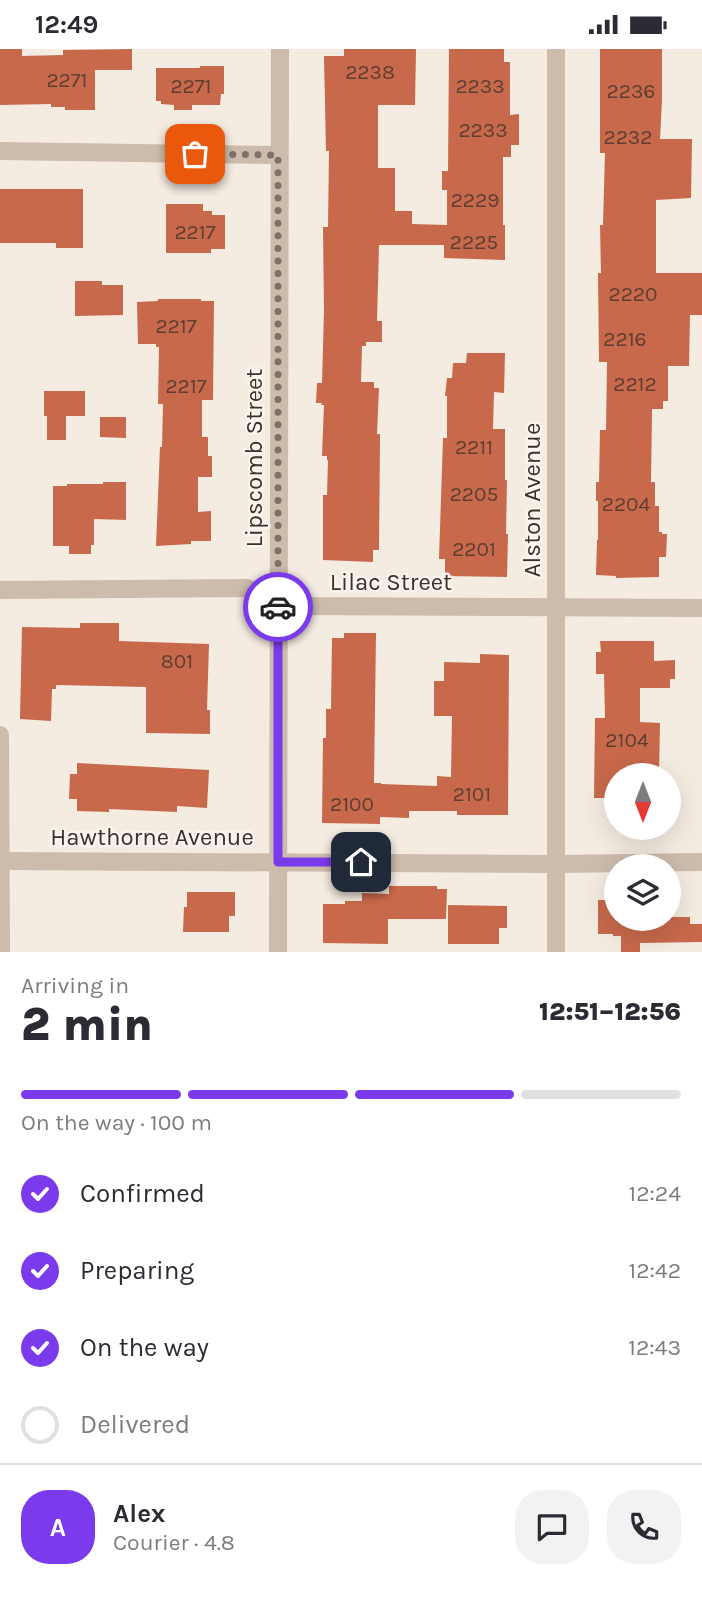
<!DOCTYPE html>
<meta charset="utf-8">
<style>
:root{--surface:#fff;--page:#f2f2f3;--text:#2b2b33;--muted:#7c7c81;--line:#e1e1e2;--accent:#7c3aed}
body{margin:0;font-family:Karla,sans-serif;background:var(--page);color:var(--text);height:100vh;display:flex;flex-direction:column;font-size:26px;white-space:nowrap}
*{box-sizing:border-box;margin:0}
p{font-size:23px;color:var(--muted)}
.icon{flex:none;width:38px;height:38px;fill:none;stroke:currentColor;stroke-width:2;stroke-linecap:round;stroke-linejoin:round}
.map{position:relative;height:903px;overflow:hidden}
.drawer{display:flex;flex-direction:column;background:var(--surface);flex:1}
.drawer>*{flex:none}
.needle{width:46px;rotate:180deg}
.buttons{position:absolute;left:604px;top:714px;display:grid;gap:14px}
.buttons a{display:grid;place-items:center;width:77px;height:77px;border-radius:50%;background:var(--surface);box-shadow:0 7px 28px #0002;font-size:35px}
.pin{position:absolute;display:grid;place-items:center;width:60px;height:60px;color:#fff;margin:-30px;border-radius:14px;box-shadow:0 4px 10px #0006}
.courier{position:absolute;display:grid;place-items:center;width:70px;height:70px;margin:-35px;border:5px solid #7c3aed;border-radius:50%;background:#fff;color:#222;box-shadow:0 2px 9px #0007}
.headline em{font-style:normal;font-weight:800}
.headline div{display:flex;flex-direction:column-reverse}
.headline{display:flex;align-items:center;justify-content:space-between;height:119px;padding:0 21px}
h1{font-size:46px;font-weight:800;line-height:52px}
.bar{display:grid;grid-template-columns:repeat(4,1fr);gap:10px 7px;align-content:center;height:84px;padding:0 21px}
.bar i{height:9px;border-radius:5px;background:var(--line)}
.bar .selected{background:var(--accent)}
.bar p{grid-column:span 4}
.line{display:flex;align-items:center;gap:18px;padding:0 21px;border-top:2px solid var(--line)}
.line div{flex:1}
.round{display:grid;place-items:center;flex:none;width:74px;height:74px;border-radius:28px;background:var(--page)}
ol{padding:0 21px;list-style:none}
li{display:flex;align-items:center;gap:21px;height:77px}
li p{margin-inline-start:auto}
li .icon{padding:7px;border-radius:50%;background:var(--accent);color:#fff;stroke-width:4}
li:last-child{color:var(--muted)}
li i{width:38px;height:38px;border:4px solid var(--line);border-radius:50%}
.status{display:flex;justify-content:space-between;align-items:center;height:49px;padding:0 35px;background:var(--surface);direction:ltr}
.status svg{height:19px;fill:currentColor}
.map>svg:first-child{display:block}
.building{fill:#c8694b}
.lines{fill:none;stroke-linecap:round;stroke-linejoin:round}
.minor{stroke:#cdbbac;stroke-width:18}
.done{stroke:#7c716b;stroke-width:7;stroke-dasharray:0 12.6}
.route{stroke:#7c3aed;stroke-width:9}
.labels{text-anchor:middle;stroke-width:5;stroke-linejoin:round;paint-order:stroke}
.number-label{font-size:21px;fill:#5e3e33}
.street-label{font-size:24px;fill:#3b302b;stroke:#fbf5ee}
</style>
<div class="status"><b>12:49</b><svg viewBox="0 0 49 12"><path d="M0 12V9h3v3zM5 12V6h3v6zM10 12V3h3v9zM15 12V0h3v12zM26 1h20v11H26zM47 4h2v5h-2z"/></svg></div>
<div class="map">
<svg width="702" height="903" viewBox="0 0 702 903">
<rect width="100%" height="100%" fill="#f4ebe1"/>
<g class="building">
<path d="M 0,0 L 22,0 L 22,7 L 63,6 L 63,1 L 132,0 L 132,21 L 95,21 L 95,61 L 65,61 L 65,58 L 51,58 L 51,55 L 0,56 Z"/>
<path d="M 344,0 L 416,0 L 415,56 L 378,56 L 378,119 L 395,119 L 395,162 L 412,162 L 412,175 L 447,176 L 447,141 L 442,141 L 442,122 L 448,122 L 449,0 L 504,0 L 504,13 L 510,13 L 510,66 L 519,65 L 519,96 L 511,96 L 511,108 L 503,108 L 503,176 L 505,176 L 505,211 L 444,209 L 444,196 L 379,196 L 377,272 L 382,272 L 382,293 L 366,293 L 366,297 L 362,297 L 361,333 L 374,333 L 374,339 L 379,339 L 377,385 L 380,385 L 379,501 L 373,501 L 373,513 L 323,511 L 323,446 L 327,446 L 328,411 L 327,411 L 327,407 L 322,407 L 324,356 L 321,356 L 322,354 L 316,354 L 317,334 L 322,334 L 324,262 L 323,178 L 328,178 L 329,102 L 326,102 L 324,7 L 344,7 Z"/>
<path d="M 600,0 L 662,0 L 662,51 L 660,90 L 692,90 L 691,149 L 656,151 L 656,224 L 702,224 L 702,266 L 690,266 L 689,317 L 668,317 L 668,352 L 663,352 L 663,360 L 652,360 L 651,433 L 655,433 L 655,457 L 659,457 L 659,483 L 662,483 L 662,485 L 667,485 L 666,508 L 659,508 L 659,528 L 616,529 L 616,527 L 596,526 L 597,491 L 598,491 L 598,452 L 596,452 L 596,433 L 599,433 L 600,381 L 606,381 L 607,313 L 599,313 L 598,224 L 601,224 L 600,176 L 603,176 L 605,104 L 600,104 Z"/>
<path d="M 200,17 L 224,17 L 224,45 L 221,45 L 220,56 L 192,56 L 192,61 L 174,61 L 174,56 L 161,55 L 161,52 L 156,52 L 156,19 L 200,19 Z"/>
<path d="M 0,140 L 83,140 L 83,199 L 56,199 L 56,194 L 0,194 Z"/>
<path d="M 166,155 L 203,155 L 203,162 L 212,162 L 212,166 L 225,166 L 225,200 L 211,200 L 211,204 L 166,204 Z"/>
<path d="M 75,232 L 102,232 L 102,236 L 123,236 L 123,266 L 75,267 Z"/>
<path d="M 158,250 L 201,250 L 201,252 L 214,252 L 213,351 L 202,351 L 202,388 L 208,388 L 208,407 L 212,407 L 212,428 L 198,428 L 198,463 L 211,462 L 211,492 L 191,492 L 191,495 L 156,497 L 160,398 L 162,398 L 163,355 L 158,355 L 159,298 L 156,298 L 156,295 L 138,295 L 137,253 L 158,252 Z"/>
<path d="M 467,304 L 505,304 L 504,344 L 494,343 L 493,380 L 505,380 L 505,431 L 507,431 L 506,485 L 508,485 L 507,528 L 445,527 L 445,510 L 439,510 L 443,389 L 447,389 L 447,347 L 445,347 L 447,329 L 452,329 L 453,314 L 466,314 Z"/>
<path d="M 44,342 L 85,342 L 85,367 L 66,367 L 66,391 L 47,391 L 47,367 L 44,367 Z"/>
<path d="M 100,368 L 126,368 L 126,389 L 100,388 Z"/>
<path d="M 103,433 L 126,433 L 126,471 L 94,470 L 94,496 L 91,496 L 91,505 L 69,505 L 69,497 L 53,497 L 53,437 L 67,437 L 67,435 L 103,435 Z"/>
<path d="M 80,574 L 119,574 L 119,592 L 209,595 L 207,661 L 210,661 L 210,685 L 146,684 L 146,638 L 56,636 L 56,640 L 52,640 L 51,672 L 20,670 L 22,578 L 80,579 Z"/>
<path d="M 344,584 L 376,584 L 374,734 L 381,734 L 381,735 L 437,737 L 437,727 L 451,728 L 452,667 L 434,667 L 434,632 L 444,632 L 444,613 L 480,614 L 480,605 L 509,606 L 508,766 L 457,766 L 457,762 L 409,762 L 409,769 L 380,768 L 380,775 L 322,774 L 323,689 L 326,689 L 326,660 L 331,660 L 332,589 L 344,589 Z"/>
<path d="M 600,592 L 654,592 L 654,612 L 675,611 L 675,630 L 670,630 L 670,639 L 640,639 L 640,673 L 660,674 L 659,726 L 616,726 L 616,749 L 594,749 L 595,669 L 605,669 L 604,625 L 596,625 L 596,603 L 601,603 Z"/>
<path d="M 77,714 L 209,721 L 207,759 L 177,757 L 177,763 L 109,760 L 109,763 L 77,762 L 77,750 L 69,750 L 70,725 L 77,725 Z"/>
<path d="M 389,837 L 437,837 L 437,840 L 447,840 L 446,870 L 388,870 L 388,895 L 323,894 L 323,855 L 345,855 L 345,852 L 362,852 L 362,844 L 389,845 Z"/>
<path d="M 187,843 L 235,843 L 235,867 L 229,867 L 229,883 L 183,883 L 184,858 L 187,858 Z"/>
<path d="M 598,851 L 616,851 L 616,870 L 668,870 L 668,868 L 690,868 L 690,875 L 702,875 L 702,893 L 640,894 L 640,903 L 621,903 L 621,887 L 613,887 L 613,885 L 598,885 Z"/>
<path d="M 448,856 L 507,857 L 507,879 L 499,879 L 499,895 L 448,895 Z"/>
</g>
<g class="lines">
<g class="minor">
<path d="M 0,102 L 278,106"/>
<path d="M 0,541 L 247,539 L 278,557 L 702,559"/>
<path d="M 0,686 L 1,903"/>
<path d="M 0,812 L 556,815 L 702,813"/>
<path d="M 278,903 L 280,0"/>
<path d="M 556,903 L 556,0"/>
</g>
</g>
<g class="lines">
<path class="done" d="M 195,105 L 278,106 L 278,558"/>
<path class="route" d="M 278,558 L 278,813 L 361,813"/>
</g>
<g class="labels">
<g class="number-label">
<text x="370" y="30">2238</text>
<text x="67" y="38">2271</text>
<text x="191" y="44">2271</text>
<text x="480" y="44">2233</text>
<text x="631" y="49">2236</text>
<text x="483" y="88">2233</text>
<text x="628" y="95">2232</text>
<text x="475" y="158">2229</text>
<text x="195" y="190">2217</text>
<text x="474" y="200">2225</text>
<text x="633" y="252">2220</text>
<text x="176" y="284">2217</text>
<text x="625" y="297">2216</text>
<text x="635" y="342">2212</text>
<text x="186" y="344">2217</text>
<text x="474" y="405">2211</text>
<text x="474" y="452">2205</text>
<text x="626" y="462">2204</text>
<text x="474" y="507">2201</text>
<text x="177" y="619">801</text>
<text x="627" y="698">2104</text>
<text x="472" y="752">2101</text>
<text x="352" y="762">2100</text>
</g>
<g class="street-label">
<text transform="translate(254 409) rotate(-90)" y="8">Lipscomb Street</text>
<text transform="translate(532 451) rotate(-90)" y="8">Alston Avenue</text>
<text x="391" y="541">Lilac Street</text>
<text x="152" y="796">Hawthorne Avenue</text>
</g>
</g>
</svg>
<div class="buttons">
<a><svg class="needle" viewBox="-14 -14 28 28"><path d="M0-13l5 13h-10z" fill="#e53935"/><path d="M0 13l5-13h-10z" fill="#7c7c81"/></svg></a>
<a><svg class="icon" aria-label="layers" viewBox="0 0 24 24"><path d="M12 4l9 5-9 5-9-5zM3 14l9 5 9-5"/></svg></a>
</div>
<div class="pin" style="left:195px;top:105px;background:#ea580c"><svg class="icon" aria-label="bag" viewBox="0 0 24 24"><path d="M5 8h14l-1 12H6zM9 8a3 3 0 0 1 6 0"/></svg></div>
<div class="pin" style="left:361px;top:813px;background:#1f2937"><svg class="icon" aria-label="home" viewBox="0 0 24 24"><path d="M3 11l9-7 9 7M6 9v11h12V9"/></svg></div>
<div class="courier" style="left:278px;top:558px"><svg class="icon" aria-label="car" viewBox="0 0 24 24"><path d="M5 17H2v-5l4-1 3-4h7l3 4 3 1v5h-3M9 17h6M6 11h13"/><circle cx="7" cy="17" r="2"/><circle cx="17" cy="17" r="2"/></svg></div>
</div>
<section class="drawer">
<div class="headline"><div><h1>2 min</h1><p>Arriving in</p></div><em>12:51–12:56</em></div>
<div class="bar"><i class="selected"></i><i class="selected"></i><i class="selected"></i><i></i><p>On the way · 100 m</p></div>
<ol>
<li><svg class="icon" aria-label="check" viewBox="0 0 24 24"><path d="M5 12l5 5 9-10"/></svg>Confirmed<p>12:24</p></li>
<li><svg class="icon" aria-label="check" viewBox="0 0 24 24"><path d="M5 12l5 5 9-10"/></svg>Preparing<p>12:42</p></li>
<li><svg class="icon" aria-label="check" viewBox="0 0 24 24"><path d="M5 12l5 5 9-10"/></svg>On the way<p>12:43</p></li>
<li><i></i>Delivered</li>
</ol>
<div class="line" style="height:126px"><b class="round" style="background:var(--accent);color:#fff">A</b><div><b>Alex</b><p>Courier · 4.8</p></div><a class="round"><svg class="icon" aria-label="chat" viewBox="0 0 24 24"><path d="M4 5h16v11H9l-5 4z"/></svg></a><a class="round"><svg class="icon" aria-label="phone" viewBox="0 0 24 24"><path d="M5 4h4l2 5-3 2q2 4 5 5l2-3 5 2v4C11 20 4 13 5 4z"/></svg></a></div>
</section>
